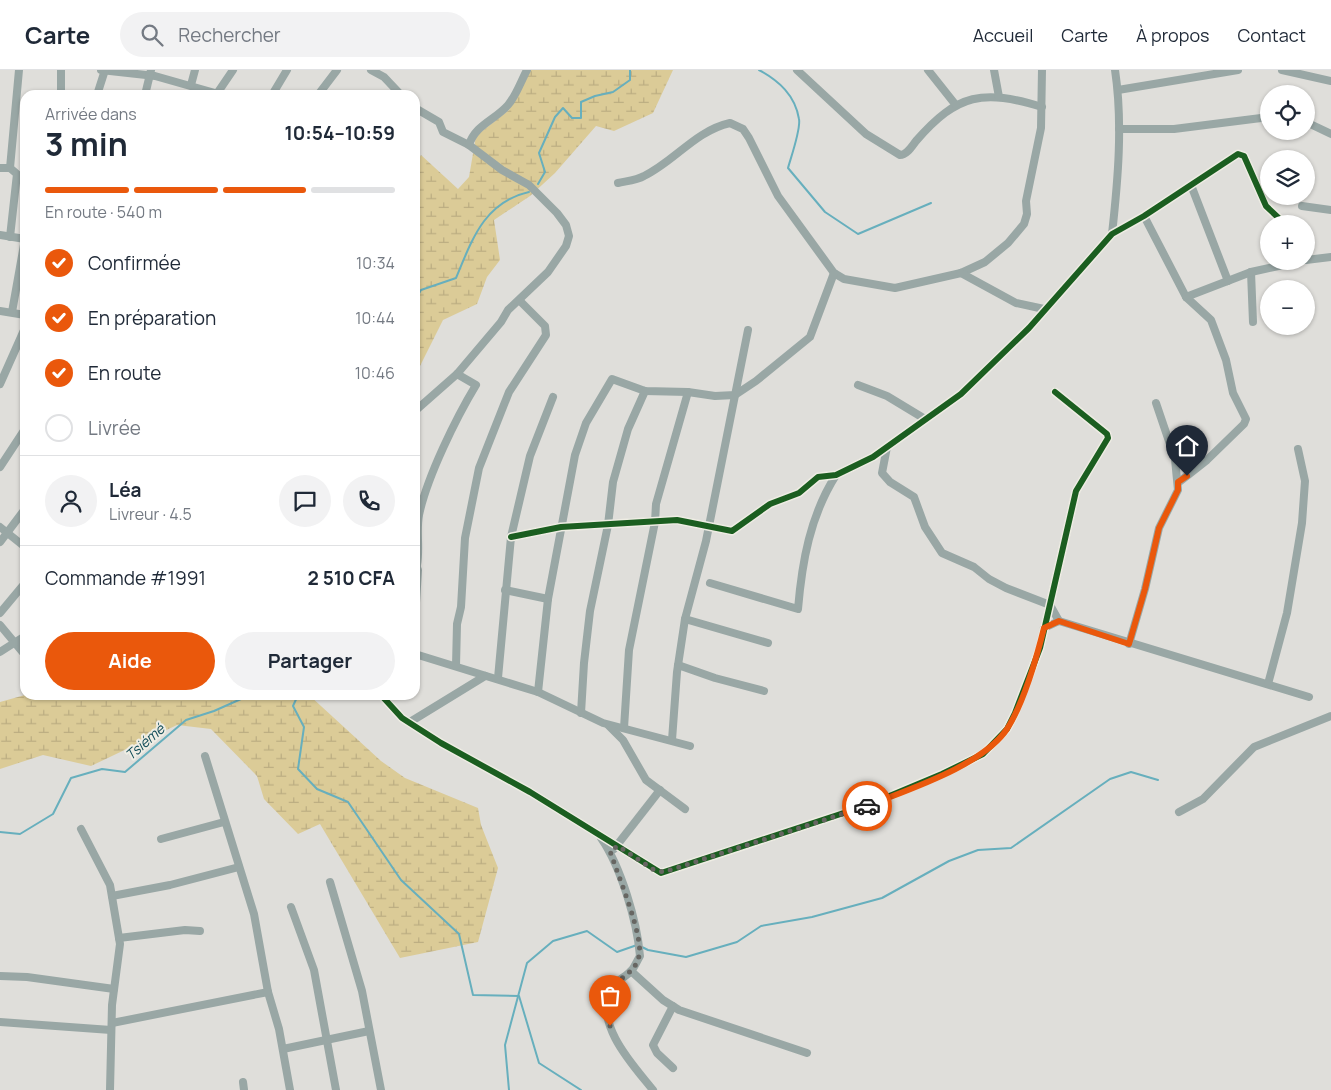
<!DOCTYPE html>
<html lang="fr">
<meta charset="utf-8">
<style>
:root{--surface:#fff;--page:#f2f2f3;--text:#1f2937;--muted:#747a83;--line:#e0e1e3;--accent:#ea580c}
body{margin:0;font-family:Manrope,sans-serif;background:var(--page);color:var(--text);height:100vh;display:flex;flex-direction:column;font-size:19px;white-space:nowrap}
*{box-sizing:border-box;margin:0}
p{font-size:16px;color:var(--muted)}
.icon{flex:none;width:28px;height:28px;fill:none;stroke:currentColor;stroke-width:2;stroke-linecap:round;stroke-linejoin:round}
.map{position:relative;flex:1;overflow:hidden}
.panel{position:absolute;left:20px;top:20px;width:400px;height:610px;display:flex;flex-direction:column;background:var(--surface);border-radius:15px;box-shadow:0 1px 4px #0004}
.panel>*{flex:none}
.controls{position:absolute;left:1260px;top:15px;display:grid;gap:10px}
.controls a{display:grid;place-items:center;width:55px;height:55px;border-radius:50%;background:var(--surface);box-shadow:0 1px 4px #0004;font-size:25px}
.pin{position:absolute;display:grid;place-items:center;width:42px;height:42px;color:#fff;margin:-51px -21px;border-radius:50% 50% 50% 0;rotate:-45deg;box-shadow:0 0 5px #0007}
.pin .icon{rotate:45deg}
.courier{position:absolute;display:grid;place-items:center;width:50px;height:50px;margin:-25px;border:4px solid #ea580c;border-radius:50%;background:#fff;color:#222;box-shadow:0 1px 6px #0007}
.overview em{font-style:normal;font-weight:700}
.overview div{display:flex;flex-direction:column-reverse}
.overview{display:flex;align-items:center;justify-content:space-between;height:85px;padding:0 25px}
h1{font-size:32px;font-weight:700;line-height:38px}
.bar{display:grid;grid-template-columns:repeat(4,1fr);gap:8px 5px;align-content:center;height:60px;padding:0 25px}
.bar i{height:6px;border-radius:4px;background:var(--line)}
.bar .current{background:var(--accent)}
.bar p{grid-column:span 4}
.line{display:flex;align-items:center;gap:12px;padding:0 25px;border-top:1px solid var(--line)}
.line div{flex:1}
.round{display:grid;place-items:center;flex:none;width:52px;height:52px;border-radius:26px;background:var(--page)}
ol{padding:0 25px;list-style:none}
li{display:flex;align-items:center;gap:15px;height:55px}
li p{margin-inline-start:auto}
li .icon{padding:5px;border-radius:50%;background:var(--accent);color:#fff;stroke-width:4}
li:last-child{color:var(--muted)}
li i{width:28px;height:28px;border:2px solid var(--line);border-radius:50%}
.primary-button{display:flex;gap:10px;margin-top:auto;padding:10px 25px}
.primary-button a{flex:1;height:58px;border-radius:30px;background:var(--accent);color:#fff;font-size:20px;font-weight:700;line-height:58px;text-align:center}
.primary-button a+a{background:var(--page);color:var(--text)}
header{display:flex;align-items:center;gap:30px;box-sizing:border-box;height:70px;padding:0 25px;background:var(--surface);border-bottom:1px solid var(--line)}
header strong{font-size:24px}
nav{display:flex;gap:28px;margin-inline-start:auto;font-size:18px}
.search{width:350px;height:45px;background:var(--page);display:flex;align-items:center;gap:12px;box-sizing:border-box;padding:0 18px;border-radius:28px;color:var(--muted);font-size:19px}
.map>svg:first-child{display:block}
.wetland{fill:url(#wetland-marsh)}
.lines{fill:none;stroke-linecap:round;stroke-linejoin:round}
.stream{stroke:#67afbd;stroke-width:2}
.minor{stroke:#99a7a5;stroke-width:8}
.cycleway-casing{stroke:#efede4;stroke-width:9}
.cycleway{stroke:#1b5e20;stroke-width:6}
.done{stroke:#676662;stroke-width:5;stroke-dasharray:0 9}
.route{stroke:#ea580c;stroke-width:6}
.labels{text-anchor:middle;stroke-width:4;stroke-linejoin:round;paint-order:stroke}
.water-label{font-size:14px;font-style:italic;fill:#104b57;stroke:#efede4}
</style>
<header>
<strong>Carte</strong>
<div class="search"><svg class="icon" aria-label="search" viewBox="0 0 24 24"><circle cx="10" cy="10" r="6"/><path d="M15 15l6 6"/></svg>Rechercher</div>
<nav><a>Accueil</a><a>Carte</a><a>À propos</a><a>Contact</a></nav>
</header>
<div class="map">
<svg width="1331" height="1020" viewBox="0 0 1331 1020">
<defs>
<pattern id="wetland-marsh" width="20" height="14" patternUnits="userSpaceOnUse" patternTransform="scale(1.25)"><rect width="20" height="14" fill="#dbcb97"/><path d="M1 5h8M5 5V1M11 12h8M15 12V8" fill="none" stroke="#bcae82"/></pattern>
</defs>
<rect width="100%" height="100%" fill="#dfdeda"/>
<g class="wetland">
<path d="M 530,0 L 673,0 L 653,43 L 614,61 L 596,56 L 555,103 L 530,126 L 494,150 L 500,190 L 487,207 L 477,234 L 443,250 L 415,306 L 415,95 L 421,85 L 458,119 L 469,107 L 476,66 L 509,40 Z"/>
<path d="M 25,625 L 309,625 L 381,691 L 405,708 L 478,738 L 481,755 L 498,798 L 478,872 L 400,888 L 320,754 L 298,764 L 264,729 L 257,706 L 211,659 L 177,655 L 91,696 L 43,685 L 0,699 L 0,632 Z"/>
</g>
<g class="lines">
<g class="stream">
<path d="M 759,0 C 779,11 795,25 799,49 C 801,59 791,87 788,98 L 825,142 L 858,164 L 931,133"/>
<path d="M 538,114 L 545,102 L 539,83 L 555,47 L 563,38 L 572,48 L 581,48 L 581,32 L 595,26 L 613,22 L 630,10 L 630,0"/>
<path d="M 415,230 L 421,220 L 456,208 C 472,170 484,132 529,122"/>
<path d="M 298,625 L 293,636 L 304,657 L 298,699 L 317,719 L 348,732 L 401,810 L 459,864 L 473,925 L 519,926 L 539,993 L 581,1020"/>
<path d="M 0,762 L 20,764 L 53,744 L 71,708 L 102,699 L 125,702 L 186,650 L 214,641 L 241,629 L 266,625"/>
<path d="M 642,877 L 648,880 L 686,887 L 737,872 L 761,856 L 812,847 L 882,828 L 949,791 L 978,780 L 1011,778 L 1110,709 L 1131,702 L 1158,710"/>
<path d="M 509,1020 L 505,975 L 527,893 L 553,871 L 587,861 L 617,882 L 637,875"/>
</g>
<g class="minor">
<path d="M 61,0 L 61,25"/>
<path d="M 101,0 L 155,6 L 222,25"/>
<path d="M 371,0 L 384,7 L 401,25"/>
<path d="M 797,0 L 866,64 L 900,85 C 907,85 912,76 916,71 C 958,23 983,19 1042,37"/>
<path d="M 928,0 L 955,34"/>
<path d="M 994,0 L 999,27"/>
<path d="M 1282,0 L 1331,11"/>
<path d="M 191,15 L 195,0"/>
<path d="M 1118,20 L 1238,0"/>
<path d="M 97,25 L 105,0"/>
<path d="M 145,25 L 151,0"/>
<path d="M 216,25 L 233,0"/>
<path d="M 272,25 L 287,0"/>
<path d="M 318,25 L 337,0"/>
<path d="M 415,38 L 439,52 L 443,62 L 469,75 L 502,100 L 529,115 L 557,143 L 566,155 L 569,166 L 566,176 L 548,202 L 508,240 L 501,252 L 457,304 L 415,341"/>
<path d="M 1306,52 L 1331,64"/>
<path d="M 1119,59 L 1174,59 L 1269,47"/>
<path d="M 469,75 C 475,55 495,50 508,35 C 516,26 521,11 527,0"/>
<path d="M 0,98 L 10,98 L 17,104 L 10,167"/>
<path d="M 10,98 L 19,0"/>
<path d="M 618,113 C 627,111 637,110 644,106 C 675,91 695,61 730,53 L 743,59 L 749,68 L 778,126 L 834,203 L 844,209 L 895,218 L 961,203 L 985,192 L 1008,173 L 1024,154 L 1027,144 L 1026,131 L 1041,58 L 1042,0"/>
<path d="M 1191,115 L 1228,211"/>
<path d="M 1302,136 L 1331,140"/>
<path d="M 1144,146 L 1186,227 L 1211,250 L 1226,290 L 1233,323 L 1246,349 L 1244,354 L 1207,390 L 1179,412"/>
<path d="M 1112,164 C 1118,110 1123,53 1115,0"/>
<path d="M 0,165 L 25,169"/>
<path d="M 1306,190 L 1331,187"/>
<path d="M 1251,202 L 1253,252"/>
<path d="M 961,203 L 1016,233 L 1044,239"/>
<path d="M 1186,227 L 1251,202 L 1301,191"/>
<path d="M 0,241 L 25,245"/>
<path d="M 12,242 L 25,169"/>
<path d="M 0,314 L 25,258"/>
<path d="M 858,315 L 887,326 L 925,349"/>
<path d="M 887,377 L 882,403 L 890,412 L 914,427 L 925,457 L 942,483 L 974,497 L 989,509 L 1006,518 L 1050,535 L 1059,551"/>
<path d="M 0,397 L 25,359"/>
<path d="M 0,457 L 25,477"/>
<path d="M 511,467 L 561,457 L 677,450 L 732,461 L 770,434 L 799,423 L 818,407 L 836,405 L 873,387 L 961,324 L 1029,258 L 1112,164 L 1144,146 L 1238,84 L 1244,86 L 1266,136 L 1285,154"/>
<path d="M 0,472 L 25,439"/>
<path d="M 415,493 L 418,500 L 415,549"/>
<path d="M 417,495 C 420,479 416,461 419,445 C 427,407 456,348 476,315 L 457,304"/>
<path d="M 710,513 L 798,539 C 802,492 810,446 836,405"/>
<path d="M 505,520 L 548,529"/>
<path d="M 0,543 L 25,513"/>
<path d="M 685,549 L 768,573"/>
<path d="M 0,555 L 25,585"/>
<path d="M 1044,558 L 1059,551 L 1309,627"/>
<path d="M 1129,574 L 1145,519 L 1159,458 L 1178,420 L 1175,389 L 1156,333"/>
<path d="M 0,582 L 25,566"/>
<path d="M 415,584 L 538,622 L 603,653 L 690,676"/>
<path d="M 678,595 L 715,608 L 764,621"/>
<path d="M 456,596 L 457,554 L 461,537 L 465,468 L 479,398 L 509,322 L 546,265 L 545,256 L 520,231"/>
<path d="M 498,608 L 511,467 L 530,386 L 553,327"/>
<path d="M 1268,614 L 1287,543 L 1302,453 L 1305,411 L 1298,379"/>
<path d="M 538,622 L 548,529 L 575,385 L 586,353 L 612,309 L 645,321 L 688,322 L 715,326 L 735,325 L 756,311 L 810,267 L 834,203"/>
<path d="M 381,625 L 402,648 L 441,673 L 530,722 L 661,803 L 868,735 L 942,704 L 983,684 L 1007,659 L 1015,643 L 1040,578 L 1076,421 L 1108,368 L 1107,364 L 1055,322"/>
<path d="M 581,643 L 584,593 L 590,541 L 608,455 L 613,412 L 628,359 L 645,321"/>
<path d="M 410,652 L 485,606"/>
<path d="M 609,656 L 623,670 L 646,710 L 685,739"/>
<path d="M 624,658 L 629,580 L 655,452 L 656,434 L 688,322"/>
<path d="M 672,670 L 677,602 L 685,549 L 706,471 L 748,260"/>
<path d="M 205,686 L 254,844 L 268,922 L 279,959 L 290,1020"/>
<path d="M 1179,742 L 1203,729 L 1254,677 L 1331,646"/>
<path d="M 81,759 L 110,815 L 120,874 L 112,935 L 110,1020"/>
<path d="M 601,768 C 621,797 637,851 640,886 C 637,891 635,896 632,900 C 625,908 614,911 610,921 C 595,956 634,996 653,1020"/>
<path d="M 161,769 L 224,752"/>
<path d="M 614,779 L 660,720"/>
<path d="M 330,812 L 362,921 L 381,1020"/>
<path d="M 112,826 L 170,815 L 239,797"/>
<path d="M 291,837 L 314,900 L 336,1020"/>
<path d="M 119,868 L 185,860 L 200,861"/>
<path d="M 631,901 L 663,930 L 679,940 L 807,983"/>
<path d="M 0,906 L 27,907 L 114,919"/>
<path d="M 0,952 L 111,960"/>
<path d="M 112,953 L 268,922"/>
<path d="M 283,979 L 369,961"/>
<path d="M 673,998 L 657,983 L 653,975 L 673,936"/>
<path d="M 243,1012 L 244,1020"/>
</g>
<g class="cycleway-casing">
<g id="cycleway">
<path d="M 511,467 L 561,457 L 677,450 L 732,461 L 770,434 L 799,423 L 818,407 L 836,405 L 873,387 L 961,324 L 1029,258 L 1112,164 L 1144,146 L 1238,84 L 1244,86 L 1266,136 L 1285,154"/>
<path d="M 381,625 L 402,648 L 441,673 L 530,722 L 661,803 L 868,735 L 942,704 L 983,684 L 1007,659 L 1015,643 L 1040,578 L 1076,421 L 1108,368 L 1107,364 L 1055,322"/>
</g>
</g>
<use href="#cycleway" class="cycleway"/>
</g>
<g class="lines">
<path class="done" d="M 610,956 C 596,905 633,914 639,886 C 644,867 617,803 610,781 L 618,776 L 654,800 L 664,802 L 867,736"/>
<path class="route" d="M 867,736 C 909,719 982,696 1007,659 C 1023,634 1037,586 1044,558 L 1059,551 L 1129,574 L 1145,519 L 1159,458 L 1178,420 L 1178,412 L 1187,406"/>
</g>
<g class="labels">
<g class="water-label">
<text transform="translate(145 672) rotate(-41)" y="5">Tsiémé</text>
</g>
</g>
</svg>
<div class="controls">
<a><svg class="icon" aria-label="locate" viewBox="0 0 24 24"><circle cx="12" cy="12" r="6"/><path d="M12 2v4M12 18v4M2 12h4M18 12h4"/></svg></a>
<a><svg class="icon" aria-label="layers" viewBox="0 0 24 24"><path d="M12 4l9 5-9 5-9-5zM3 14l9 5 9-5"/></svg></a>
<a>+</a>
<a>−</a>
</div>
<div class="pin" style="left:610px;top:956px;background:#ea580c"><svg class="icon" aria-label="bag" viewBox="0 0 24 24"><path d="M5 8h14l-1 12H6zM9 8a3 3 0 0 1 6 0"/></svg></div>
<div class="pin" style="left:1187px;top:406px;background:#1f2937"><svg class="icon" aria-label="home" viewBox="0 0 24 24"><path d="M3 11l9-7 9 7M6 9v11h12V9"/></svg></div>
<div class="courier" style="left:867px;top:736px"><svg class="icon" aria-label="car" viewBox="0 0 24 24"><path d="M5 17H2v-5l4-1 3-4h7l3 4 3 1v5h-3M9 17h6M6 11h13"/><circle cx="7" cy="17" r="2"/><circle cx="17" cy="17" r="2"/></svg></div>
<section class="panel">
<div class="overview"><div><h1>3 min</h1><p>Arrivée dans</p></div><em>10:54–10:59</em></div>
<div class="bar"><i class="current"></i><i class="current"></i><i class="current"></i><i></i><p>En route · 540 m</p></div>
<ol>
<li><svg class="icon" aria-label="check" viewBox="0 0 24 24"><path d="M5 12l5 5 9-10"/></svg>Confirmée<p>10:34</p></li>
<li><svg class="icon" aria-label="check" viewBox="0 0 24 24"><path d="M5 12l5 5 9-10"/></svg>En préparation<p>10:44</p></li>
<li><svg class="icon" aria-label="check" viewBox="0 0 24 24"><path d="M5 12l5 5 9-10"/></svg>En route<p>10:46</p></li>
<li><i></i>Livrée</li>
</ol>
<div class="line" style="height:90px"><a class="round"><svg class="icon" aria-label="person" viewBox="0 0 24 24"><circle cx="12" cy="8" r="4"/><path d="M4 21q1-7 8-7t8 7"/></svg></a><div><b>Léa</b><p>Livreur · 4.5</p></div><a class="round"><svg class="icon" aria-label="chat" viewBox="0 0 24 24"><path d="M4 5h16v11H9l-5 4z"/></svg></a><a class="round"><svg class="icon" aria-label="phone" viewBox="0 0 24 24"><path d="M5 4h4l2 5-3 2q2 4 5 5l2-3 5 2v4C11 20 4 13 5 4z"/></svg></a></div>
<div class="line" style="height:65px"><div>Commande #1991</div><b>2 510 CFA</b></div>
<div class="primary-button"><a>Aide</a><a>Partager</a></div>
</section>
</div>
